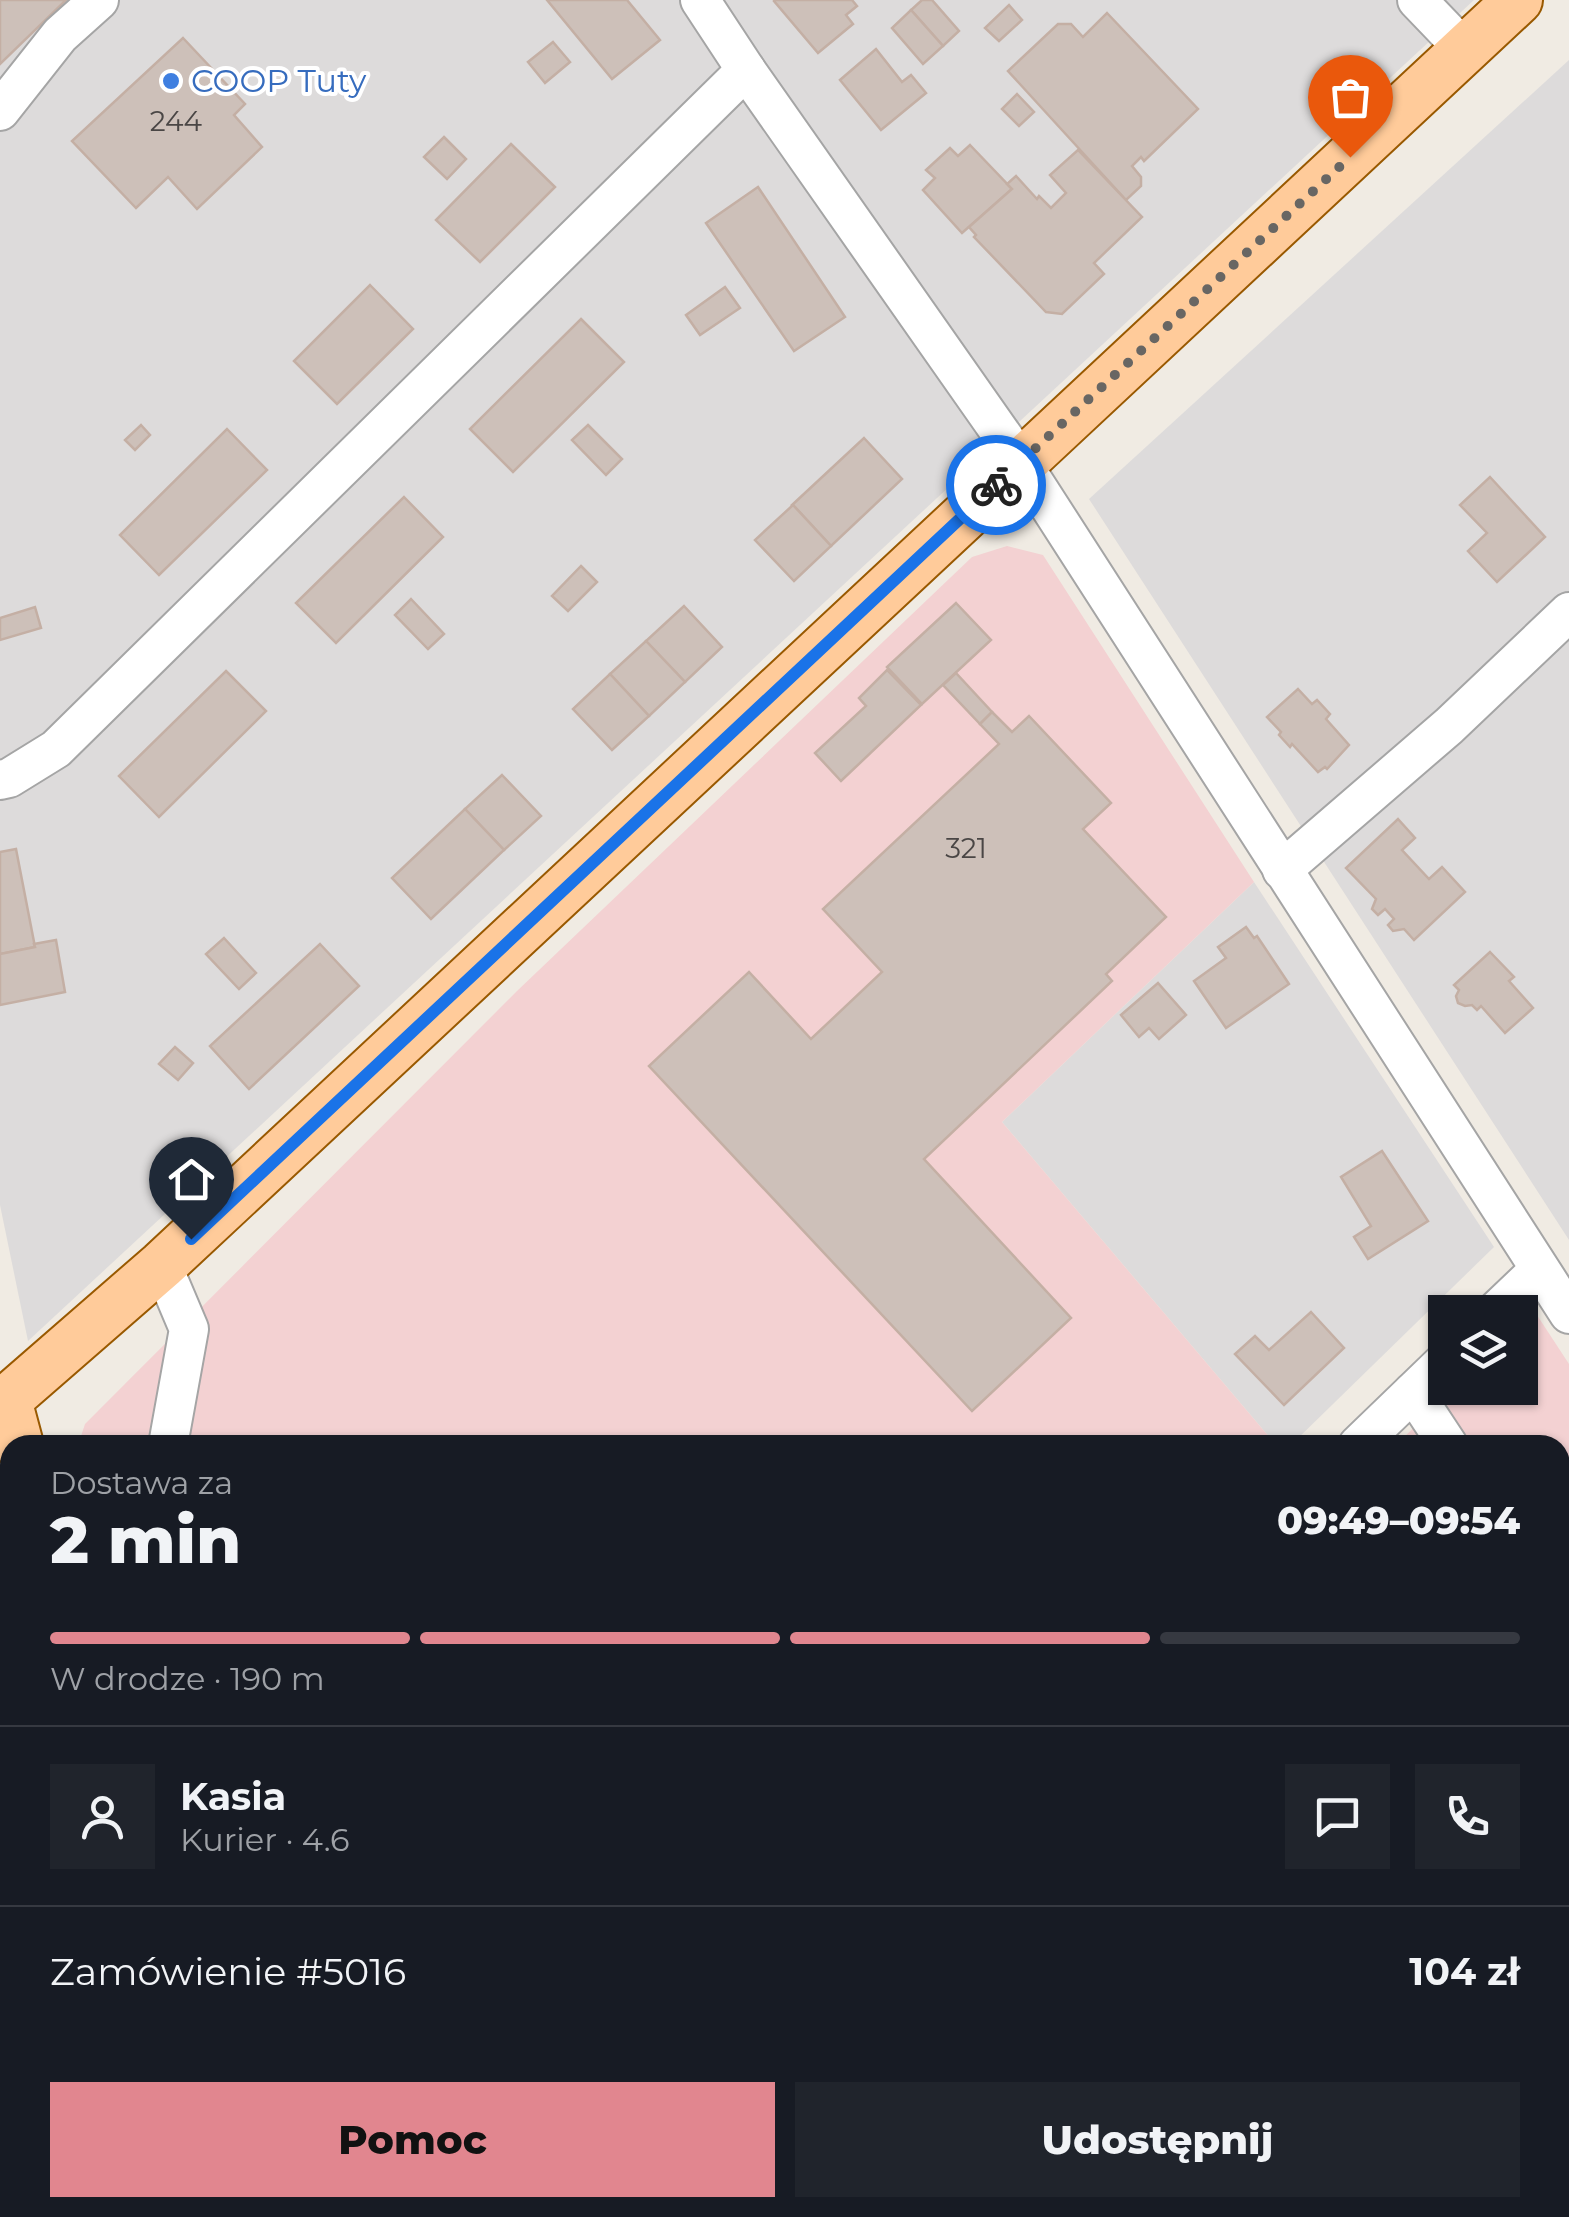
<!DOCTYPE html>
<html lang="pl">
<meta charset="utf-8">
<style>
:root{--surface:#171b24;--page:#20242c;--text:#f1f3f6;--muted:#9ea1a6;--line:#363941;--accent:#e1868f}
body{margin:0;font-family:Montserrat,sans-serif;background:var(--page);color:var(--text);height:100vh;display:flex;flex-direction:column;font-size:38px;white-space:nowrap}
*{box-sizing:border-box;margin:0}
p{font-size:32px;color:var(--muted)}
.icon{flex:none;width:55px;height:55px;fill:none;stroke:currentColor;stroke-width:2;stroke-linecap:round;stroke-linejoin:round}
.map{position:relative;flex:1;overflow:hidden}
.drawer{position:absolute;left:0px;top:1435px;width:1570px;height:782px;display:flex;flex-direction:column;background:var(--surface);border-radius:30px 30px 0 0;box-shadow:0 2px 8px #0004}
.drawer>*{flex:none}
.tools{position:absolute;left:1428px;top:1295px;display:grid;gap:20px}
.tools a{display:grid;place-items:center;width:110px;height:110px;border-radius:0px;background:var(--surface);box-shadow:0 2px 8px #0004;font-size:50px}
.pin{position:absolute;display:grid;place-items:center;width:85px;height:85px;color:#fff;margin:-102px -42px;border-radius:50% 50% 50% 0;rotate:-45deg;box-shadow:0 0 10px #0007}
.pin .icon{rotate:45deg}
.courier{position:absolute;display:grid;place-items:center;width:100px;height:100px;margin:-50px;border:8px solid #1a73e8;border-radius:50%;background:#fff;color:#222;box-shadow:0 2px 12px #0007}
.overview em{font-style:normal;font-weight:800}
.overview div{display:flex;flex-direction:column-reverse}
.overview{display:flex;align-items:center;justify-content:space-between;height:170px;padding:0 50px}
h1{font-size:65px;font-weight:800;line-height:75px}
.bar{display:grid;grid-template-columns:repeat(4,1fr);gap:15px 10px;align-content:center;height:120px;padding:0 50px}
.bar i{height:12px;border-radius:8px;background:var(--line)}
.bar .on{background:var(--accent)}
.bar p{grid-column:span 4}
.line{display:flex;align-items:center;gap:25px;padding:0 50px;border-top:2px solid var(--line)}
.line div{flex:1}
.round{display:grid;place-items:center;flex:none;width:105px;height:105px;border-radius:0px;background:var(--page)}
.button{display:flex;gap:20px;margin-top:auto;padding:20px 50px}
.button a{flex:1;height:115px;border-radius:0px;background:var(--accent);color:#111;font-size:40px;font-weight:800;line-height:115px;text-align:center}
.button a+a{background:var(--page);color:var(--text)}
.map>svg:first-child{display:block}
.residential{fill:#dddbdb}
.commercial{fill:#f3d1d2}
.parking{fill:#e2e2e2}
.building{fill:#cdc0b9;stroke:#c4afa4;stroke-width:2.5}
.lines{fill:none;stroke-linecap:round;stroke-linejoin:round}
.minor-casing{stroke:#a5a5a5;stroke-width:42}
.major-casing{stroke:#995900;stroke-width:52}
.minor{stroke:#fff;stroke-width:38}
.major{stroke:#ffcb9a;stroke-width:48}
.done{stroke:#686663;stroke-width:10;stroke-dasharray:0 18}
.route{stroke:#1a73e8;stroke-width:12}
.shop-dot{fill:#3f7fe0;stroke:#fff;stroke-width:4}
.labels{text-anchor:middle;stroke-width:8;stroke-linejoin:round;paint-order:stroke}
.number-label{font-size:28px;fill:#4a4645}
.shop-label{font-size:32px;fill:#366cbe;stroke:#fff;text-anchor:start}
</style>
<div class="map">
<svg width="1569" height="2217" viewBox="0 0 1569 2217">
<rect width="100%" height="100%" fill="#f0ebe3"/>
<g class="residential">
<path d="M 0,0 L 1474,0 L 28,1341 L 0,1205 Z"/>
<path d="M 1569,60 L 1569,1240 L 1089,499 Z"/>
<path d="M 1254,882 L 1494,1247 L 1291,1445 L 1276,1445 L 1002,1122 Z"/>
<path d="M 0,1488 L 10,1526 L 10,2208 L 68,2208 L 67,2217 L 0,2217 Z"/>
<path d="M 130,2208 L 559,2208 L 550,2217 L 129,2217 Z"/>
</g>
<g class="commercial">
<path d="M 1007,546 L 1043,555 L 1254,882 L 1002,1122 L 1276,1445 L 78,1445 L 85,1424 L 517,991 L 972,557 Z"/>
<path d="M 1533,1309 L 1569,1364 L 1569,2217 L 692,2217 L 684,2208 L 1560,2208 L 1560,1445 L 1396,1445 L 1454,1388 L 1520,1388 L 1520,1321 Z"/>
</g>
<path class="parking" d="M 1569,1913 L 1569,2217 L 1552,2217 L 1546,2208 L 1560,2208 L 1560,1922 Z"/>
<g class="building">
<path d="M 0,0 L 66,0 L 0,64 Z"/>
<path d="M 547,0 L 627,0 L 660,40 L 612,79 Z"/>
<path d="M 775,0 L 852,0 L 857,6 L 846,15 L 853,24 L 818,53 L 774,1 Z"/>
<path d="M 922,0 L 932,0 L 959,31 L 943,46 L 911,10 Z"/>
<path d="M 1009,5 L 1022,20 L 999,41 L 985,28 Z"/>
<path d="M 911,10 L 943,46 L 923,64 L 892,28 Z"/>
<path d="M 1107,13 L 1198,109 L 1144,161 L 1141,157 L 1132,166 L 1141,177 L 1141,186 L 1126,200 L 1008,71 L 1058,24 L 1071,24 L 1083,37 Z"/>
<path d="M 183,38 L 245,104 L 234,115 L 262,147 L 197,209 L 168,177 L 136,208 L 72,141 Z"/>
<path d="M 553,42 L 570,62 L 545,83 L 528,62 Z"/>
<path d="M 876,49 L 902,82 L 911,75 L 926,93 L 881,130 L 840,80 Z"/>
<path d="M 1017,94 L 1034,112 L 1019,126 L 1002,109 Z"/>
<path d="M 444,137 L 466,159 L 447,179 L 424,157 Z"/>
<path d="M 511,144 L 555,187 L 480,262 L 436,220 Z"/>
<path d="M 970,145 L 1012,189 L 962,233 L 923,190 L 935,178 L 926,170 L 950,148 L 958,156 Z"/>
<path d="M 1078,150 L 1142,217 L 1094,263 L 1104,274 L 1062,314 L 1046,312 L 974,237 L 976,235 L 969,227 L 1012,189 L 1007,184 L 1016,176 L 1037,199 L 1039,196 L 1051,208 L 1066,193 L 1050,175 Z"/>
<path d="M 758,187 L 845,317 L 794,351 L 706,223 Z"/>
<path d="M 370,285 L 413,329 L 337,404 L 294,361 Z"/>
<path d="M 725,287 L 740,308 L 700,335 L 686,315 Z"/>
<path d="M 581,319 L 624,362 L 513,472 L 470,429 Z"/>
<path d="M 141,425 L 150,435 L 135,450 L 125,440 Z"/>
<path d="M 588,425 L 622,459 L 606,475 L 572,440 Z"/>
<path d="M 227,429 L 267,470 L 159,575 L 120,535 Z"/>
<path d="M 864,438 L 902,479 L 831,546 L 793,505 L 791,506 Z"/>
<path d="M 1490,477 L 1545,537 L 1497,582 L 1468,551 L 1487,533 L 1460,505 Z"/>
<path d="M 404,497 L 443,537 L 336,643 L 296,603 Z"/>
<path d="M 793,505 L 831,546 L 794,581 L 755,540 Z"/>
<path d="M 581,566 L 597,582 L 568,611 L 552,596 Z"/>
<path d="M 411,599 L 444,634 L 428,649 L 395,615 Z"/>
<path d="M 956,603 L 991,640 L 922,704 L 887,667 Z"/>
<path d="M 684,606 L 722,647 L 685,682 L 646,641 Z"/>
<path d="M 35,607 L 41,628 L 0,640 L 0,618 Z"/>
<path d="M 646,641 L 685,682 L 649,716 L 610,674 Z"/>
<path d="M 887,670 L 921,705 L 841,781 L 815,753 L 866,706 L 859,698 Z"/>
<path d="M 226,671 L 266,711 L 159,817 L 119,776 Z"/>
<path d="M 956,673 L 992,712 L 980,724 L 943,685 Z"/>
<path d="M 610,674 L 649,716 L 612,750 L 573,709 Z"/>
<path d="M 1298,689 L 1312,704 L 1317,700 L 1330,714 L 1326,719 L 1349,745 L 1327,769 L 1325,767 L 1318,772 L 1292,744 L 1290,747 L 1279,735 L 1281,732 L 1267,717 Z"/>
<path d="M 992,712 L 1012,732 L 1029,716 L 1111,803 L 1083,829 L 1166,917 L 1106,974 L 1112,981 L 924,1159 L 1071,1318 L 972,1411 L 649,1066 L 749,972 L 811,1039 L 882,972 L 823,909 L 999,744 L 980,724 Z"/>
<path d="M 502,775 L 541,816 L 504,850 L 465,809 Z"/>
<path d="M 465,809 L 504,850 L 431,919 L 392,878 Z"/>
<path d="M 1398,819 L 1415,838 L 1402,850 L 1429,879 L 1442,867 L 1465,892 L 1414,940 L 1404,929 L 1393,931 L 1388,925 L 1394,919 L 1385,909 L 1378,915 L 1372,909 L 1376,899 L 1346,868 Z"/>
<path d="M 16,849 L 35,947 L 0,954 L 0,852 Z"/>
<path d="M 1246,927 L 1254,938 L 1257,936 L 1289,984 L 1226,1028 L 1194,981 L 1226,958 L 1218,947 Z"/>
<path d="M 224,938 L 256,973 L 239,989 L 206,954 Z"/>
<path d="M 56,940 L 65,992 L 0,1005 L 0,954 L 35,947 L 34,944 Z"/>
<path d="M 320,944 L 359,986 L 249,1089 L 210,1046 Z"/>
<path d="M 1490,952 L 1514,977 L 1509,981 L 1533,1008 L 1505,1033 L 1481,1006 L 1477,1010 L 1472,1005 L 1465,1006 L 1458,1003 L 1456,996 L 1459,990 L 1454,985 Z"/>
<path d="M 1158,983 L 1186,1015 L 1159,1039 L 1149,1028 L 1139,1037 L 1121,1015 Z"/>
<path d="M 175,1047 L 193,1063 L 178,1080 L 159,1064 Z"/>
<path d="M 1382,1151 L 1428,1221 L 1368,1259 L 1354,1237 L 1371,1226 L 1341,1177 Z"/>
<path d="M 1311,1312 L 1344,1348 L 1284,1405 L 1235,1354 L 1255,1336 L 1269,1350 Z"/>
<path d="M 10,1805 L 10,1865 L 0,1867 L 0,1807 Z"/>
<path d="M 1084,2208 L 1187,2208 L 1193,2217 L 1091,2217 Z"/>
<path d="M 1187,2208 L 1215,2208 L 1201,2217 L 1193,2217 Z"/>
<path d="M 1354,2208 L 1457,2208 L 1463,2217 L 1360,2217 Z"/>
</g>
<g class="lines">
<g class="minor-casing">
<g id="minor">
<path d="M 700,0 L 746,70 L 1021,462 L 1569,1314"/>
<path d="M 1417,0 L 1465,50"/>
<path d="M 0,111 L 60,35 L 99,0"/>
<path d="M 0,780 L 9,778 L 56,749 L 746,70"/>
<path d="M 1282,870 L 1449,726 L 1569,612"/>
<path d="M 162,1265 L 189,1329 L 168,1445"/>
<path d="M 1495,1312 L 1539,1270"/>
<path d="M 1413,1392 L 1448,1445"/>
<path d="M 1358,1445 L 1445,1361"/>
<path d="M 1560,1612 L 1569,1626"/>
<path d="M 1560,1863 L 1569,1853"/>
<path d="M 1560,1976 L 1569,1967"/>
<path d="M 1560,2063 L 1569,2054"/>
<path d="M 1560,2183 L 1569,2196"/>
<path d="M 583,2217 L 594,2208"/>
</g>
</g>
<g class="major-casing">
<g id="major">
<path d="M 19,1445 L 7,1400 L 162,1265 L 1518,0"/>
<path d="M 104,2217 L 105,2208"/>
</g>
</g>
<use href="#minor" class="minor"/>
<use href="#major" class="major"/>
</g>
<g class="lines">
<path class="done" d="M 996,485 L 1350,157"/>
<path class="route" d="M 191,1239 L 996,485"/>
</g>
<circle class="shop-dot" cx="171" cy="81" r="10"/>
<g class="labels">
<g class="number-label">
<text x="176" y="131">244</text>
<text x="966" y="858">321</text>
</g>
<g class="shop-label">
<text x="191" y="92">COOP Tuty</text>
</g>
</g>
</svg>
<div class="tools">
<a><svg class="icon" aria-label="layers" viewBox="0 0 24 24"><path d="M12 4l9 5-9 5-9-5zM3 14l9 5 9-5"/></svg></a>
</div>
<div class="pin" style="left:1350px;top:157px;background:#ea580c"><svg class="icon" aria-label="bag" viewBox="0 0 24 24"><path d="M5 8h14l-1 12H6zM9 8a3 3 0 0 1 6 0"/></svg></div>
<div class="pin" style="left:191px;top:1239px;background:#1f2937"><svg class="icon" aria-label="home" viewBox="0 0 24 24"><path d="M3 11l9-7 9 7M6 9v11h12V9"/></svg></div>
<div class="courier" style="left:996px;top:485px"><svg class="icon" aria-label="bike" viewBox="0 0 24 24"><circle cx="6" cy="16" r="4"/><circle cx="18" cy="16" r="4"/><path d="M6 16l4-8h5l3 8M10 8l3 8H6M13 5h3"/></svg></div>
<section class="drawer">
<div class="overview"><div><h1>2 min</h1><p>Dostawa za</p></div><em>09:49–09:54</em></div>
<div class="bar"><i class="on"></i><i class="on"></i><i class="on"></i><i></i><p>W drodze · 190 m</p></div>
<div class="line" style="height:180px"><a class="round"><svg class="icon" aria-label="person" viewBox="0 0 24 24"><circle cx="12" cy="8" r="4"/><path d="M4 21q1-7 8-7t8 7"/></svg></a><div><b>Kasia</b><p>Kurier · 4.6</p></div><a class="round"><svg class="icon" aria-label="chat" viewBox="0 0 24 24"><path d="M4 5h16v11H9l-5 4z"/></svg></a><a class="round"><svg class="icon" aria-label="phone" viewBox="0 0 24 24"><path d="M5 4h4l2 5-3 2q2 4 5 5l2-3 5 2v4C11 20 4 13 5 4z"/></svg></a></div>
<div class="line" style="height:130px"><div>Zamówienie #5016</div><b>104 zł</b></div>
<div class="button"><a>Pomoc</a><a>Udostępnij</a></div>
</section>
</div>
